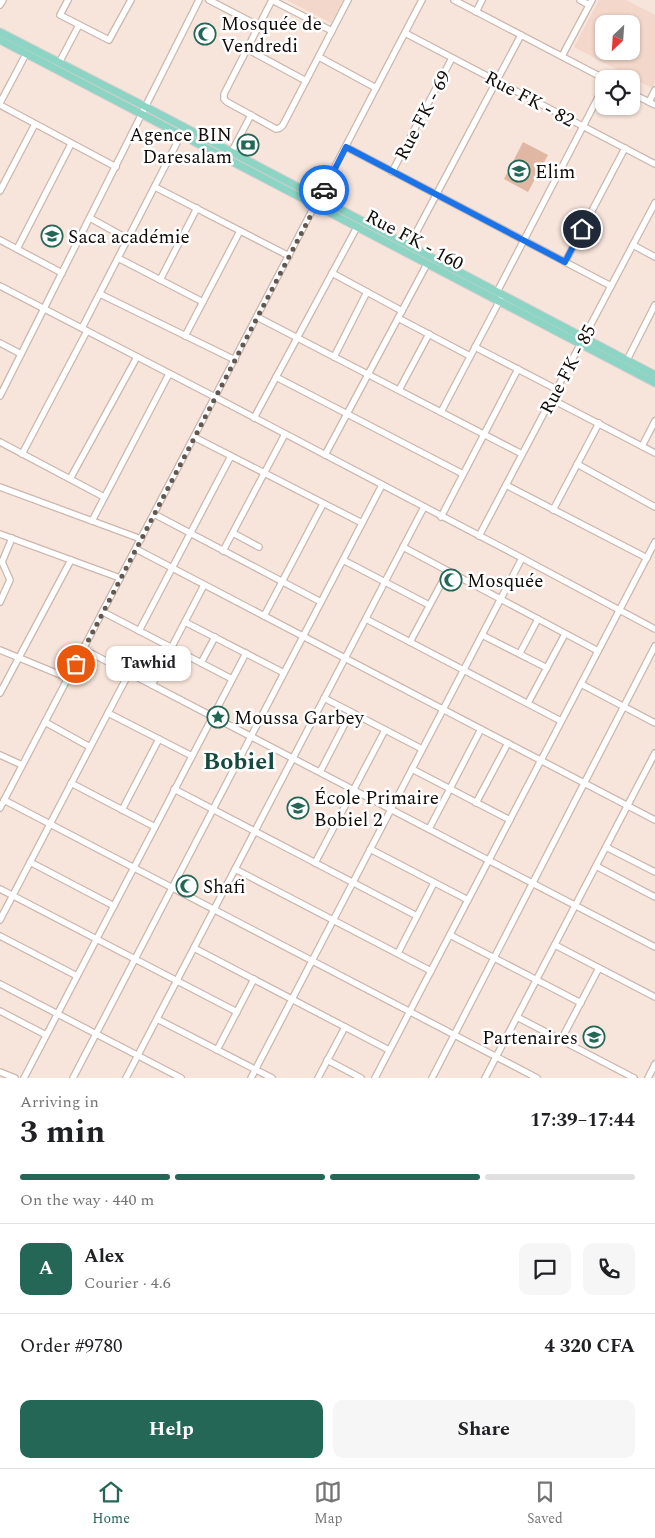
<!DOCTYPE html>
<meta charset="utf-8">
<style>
:root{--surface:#fff;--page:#f6f6f6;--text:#202124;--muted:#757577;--line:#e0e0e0;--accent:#256757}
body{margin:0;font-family:Spectral,serif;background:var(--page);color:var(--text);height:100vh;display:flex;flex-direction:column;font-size:19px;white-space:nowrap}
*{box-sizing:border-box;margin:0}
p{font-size:16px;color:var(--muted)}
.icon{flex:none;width:28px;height:28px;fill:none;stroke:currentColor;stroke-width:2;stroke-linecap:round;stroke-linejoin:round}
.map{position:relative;height:1078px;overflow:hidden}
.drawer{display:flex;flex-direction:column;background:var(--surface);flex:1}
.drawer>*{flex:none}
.needle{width:32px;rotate:205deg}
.fabs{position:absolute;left:595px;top:15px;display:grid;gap:10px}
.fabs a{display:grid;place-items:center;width:45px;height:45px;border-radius:10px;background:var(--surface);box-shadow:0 1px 4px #0004;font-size:25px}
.pin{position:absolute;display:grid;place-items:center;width:42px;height:42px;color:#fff;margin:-21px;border:2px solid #fff;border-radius:50%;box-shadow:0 1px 5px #0007}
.courier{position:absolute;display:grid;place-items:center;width:50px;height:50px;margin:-25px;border:4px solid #1a73e8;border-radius:50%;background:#fff;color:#222;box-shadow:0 1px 6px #0007}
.bubble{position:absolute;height:35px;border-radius:10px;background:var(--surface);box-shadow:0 1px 4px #0004;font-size:16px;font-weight:700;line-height:35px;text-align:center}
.headline em{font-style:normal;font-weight:700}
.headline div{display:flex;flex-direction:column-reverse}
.headline{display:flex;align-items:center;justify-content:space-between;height:85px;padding:0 20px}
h1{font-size:32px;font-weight:700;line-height:38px}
.bar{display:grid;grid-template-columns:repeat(4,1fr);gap:8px 5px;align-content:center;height:60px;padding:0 20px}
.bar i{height:6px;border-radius:4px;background:var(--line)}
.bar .active{background:var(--accent)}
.bar p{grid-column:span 4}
.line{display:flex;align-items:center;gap:12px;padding:0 20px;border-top:1px solid var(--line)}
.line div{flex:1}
.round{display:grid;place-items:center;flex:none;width:52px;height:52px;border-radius:10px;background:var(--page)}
.button{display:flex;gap:10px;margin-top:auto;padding:10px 20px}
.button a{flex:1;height:58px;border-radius:10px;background:var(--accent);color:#fff;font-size:20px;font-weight:700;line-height:58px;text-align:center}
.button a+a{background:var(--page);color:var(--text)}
.tab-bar{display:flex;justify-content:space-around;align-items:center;height:70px;border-top:1px solid var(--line);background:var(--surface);font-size:14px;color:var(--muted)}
.tab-bar a{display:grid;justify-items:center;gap:2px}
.tab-bar .active{color:var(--accent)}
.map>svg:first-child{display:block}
.built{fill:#f2d7ca;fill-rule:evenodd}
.green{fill:#dfb7a3}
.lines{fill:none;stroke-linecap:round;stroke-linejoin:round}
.minor-casing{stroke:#cab7ae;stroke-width:8}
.major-casing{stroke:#d0cece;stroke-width:9}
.minor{stroke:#fff;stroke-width:5.5}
.major{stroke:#8cd4c3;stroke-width:7}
.done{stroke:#625852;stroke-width:5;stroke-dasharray:0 9}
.route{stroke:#1a73e8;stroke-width:6}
.labels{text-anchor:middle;stroke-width:5;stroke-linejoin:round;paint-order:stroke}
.poi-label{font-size:19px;fill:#120c09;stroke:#fff;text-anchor:start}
.street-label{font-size:19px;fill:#120c09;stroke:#fff}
.district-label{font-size:24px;font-weight:bold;fill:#154b3e;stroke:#fff}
</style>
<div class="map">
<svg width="655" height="1078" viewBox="0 0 655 1078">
<rect width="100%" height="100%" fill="#f7e4da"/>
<g class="built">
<path d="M 287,0 L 343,0 L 331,23 Z"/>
<path d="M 599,0 L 626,0 L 655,15 L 655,81 L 652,88 L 574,47 ZM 604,24 L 631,24 L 631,51 L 604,51 Z"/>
</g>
<path class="green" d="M 523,142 L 548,155 L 528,192 L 504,179 Z"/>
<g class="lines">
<g class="minor-casing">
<g id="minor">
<path d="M 68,0 L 60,15 L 109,40 L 131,0"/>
<path d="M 209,0 L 259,26"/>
<path d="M 272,0 L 224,94 L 224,99 L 227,102 L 276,129 L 280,128 L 283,125 L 348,0"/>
<path d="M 272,0 L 332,31"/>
<path d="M 454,0 L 605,79"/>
<path d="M 580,0 L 589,5"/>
<path d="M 0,5 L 3,0"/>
<path d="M 476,12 L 482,0"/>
<path d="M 405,33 L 655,164"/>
<path d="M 247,49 L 306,81"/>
<path d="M 562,56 L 592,0"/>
<path d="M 319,57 L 376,88"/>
<path d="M 59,63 L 79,25"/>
<path d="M 631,93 L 655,105"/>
<path d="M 649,102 L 655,90"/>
<path d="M 0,103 L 26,54"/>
<path d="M 0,105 L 116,167"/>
<path d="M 346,147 L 611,286"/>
<path d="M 231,153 L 251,115"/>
<path d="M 392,172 L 452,58"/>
<path d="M 155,187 L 289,256"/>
<path d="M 0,191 L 35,124"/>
<path d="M 90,218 L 128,239"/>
<path d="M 0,240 L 62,273"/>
<path d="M 633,245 L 655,257"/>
<path d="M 409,246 L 521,35"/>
<path d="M 17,249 L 71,144"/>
<path d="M 118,258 L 203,302"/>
<path d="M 565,262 L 625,148"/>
<path d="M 332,273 L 402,311"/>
<path d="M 160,280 L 197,208"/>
<path d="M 0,286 L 215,397 L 522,558 L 655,629"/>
<path d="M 497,292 L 604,86"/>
<path d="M 100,294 L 235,360"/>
<path d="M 257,317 L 522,454"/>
<path d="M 398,318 L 470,356"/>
<path d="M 82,328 L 181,135"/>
<path d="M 185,336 L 240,231"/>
<path d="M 0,343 L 21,354"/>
<path d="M 475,347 L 556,389"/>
<path d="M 334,357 L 367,292"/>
<path d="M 627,360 L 655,305"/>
<path d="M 276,377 L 463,474"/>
<path d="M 399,390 L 429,334"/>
<path d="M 0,396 L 199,0"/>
<path d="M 551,399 L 655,453"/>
<path d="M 441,412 L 501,298"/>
<path d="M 254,418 L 357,227"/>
<path d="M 194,437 L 362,523"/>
<path d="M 0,442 L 104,497"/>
<path d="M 642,446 L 655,421"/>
<path d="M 22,454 L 87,331"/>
<path d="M 325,455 L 427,264"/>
<path d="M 577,464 L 655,507"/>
<path d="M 70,479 L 137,357"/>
<path d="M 506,485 L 647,558"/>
<path d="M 0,487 L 141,539"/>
<path d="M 553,510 L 599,423"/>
<path d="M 154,514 L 321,602"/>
<path d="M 441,517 L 518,369"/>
<path d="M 92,521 L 169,374"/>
<path d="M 233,533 L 259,547"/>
<path d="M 0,534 L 120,578"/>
<path d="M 479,536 L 655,203"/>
<path d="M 403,547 L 598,651"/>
<path d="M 136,549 L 655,820"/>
<path d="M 223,551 L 285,434"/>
<path d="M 343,560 L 429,605"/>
<path d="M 0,602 L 10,580 L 2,562 L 12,538"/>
<path d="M 103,612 L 232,679"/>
<path d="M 264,616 L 323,504"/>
<path d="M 366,619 L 561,721"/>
<path d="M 185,622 L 284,673"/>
<path d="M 139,631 L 231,456"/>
<path d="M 482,635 L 547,668"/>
<path d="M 410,642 L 448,571"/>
<path d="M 83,649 L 655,947"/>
<path d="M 0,650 L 68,678"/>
<path d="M 520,653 L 538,619"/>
<path d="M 201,663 L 215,637"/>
<path d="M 581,684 L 655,723"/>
<path d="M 152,685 L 204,585"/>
<path d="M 0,693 L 71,560"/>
<path d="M 324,698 L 422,749"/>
<path d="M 528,703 L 565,634"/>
<path d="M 108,713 L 129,673"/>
<path d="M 45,722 L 90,747"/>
<path d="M 0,755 L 22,765"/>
<path d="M 412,769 L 510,820"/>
<path d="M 320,772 L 351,712"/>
<path d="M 71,783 L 155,827"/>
<path d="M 174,789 L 417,916"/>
<path d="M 4,800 L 537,1078"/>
<path d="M 476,803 L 508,743"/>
<path d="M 0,808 L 422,0"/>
<path d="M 122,810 L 159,739"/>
<path d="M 429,829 L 481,729"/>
<path d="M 606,847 L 655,872"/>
<path d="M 370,849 L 468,900"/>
<path d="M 30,862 L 114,906"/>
<path d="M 315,863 L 385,730"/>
<path d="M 596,866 L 655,897"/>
<path d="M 235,869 L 431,971"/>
<path d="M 0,889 L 237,1012"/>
<path d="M 0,920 L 108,713 L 192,756"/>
<path d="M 450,935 L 581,1003"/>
<path d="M 0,936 L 77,976"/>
<path d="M 555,945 L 655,997"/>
<path d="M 194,948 L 389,1050"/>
<path d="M 398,953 L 434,883"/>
<path d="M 0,984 L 181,1078"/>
<path d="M 0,1011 L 46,1035"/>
<path d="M 517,1017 L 634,1078"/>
<path d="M 157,1019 L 272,1078"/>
<path d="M 561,1040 L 599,968"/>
<path d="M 217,1050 L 254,979"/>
<path d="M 327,1060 L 361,1078"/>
<path d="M 0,1072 L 15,1078"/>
<path d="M 24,1078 L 246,653"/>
<path d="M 73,1078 L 382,485"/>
<path d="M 126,1078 L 424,507"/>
<path d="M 251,1078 L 522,558"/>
<path d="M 318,1078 L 345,1027"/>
<path d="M 375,1078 L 655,542"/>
<path d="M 432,1078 L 655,646"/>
<path d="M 485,1078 L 655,753"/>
<path d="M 648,1078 L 655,1064"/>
</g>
</g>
<g class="major-casing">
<g id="major">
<path d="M 0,32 L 146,107 L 655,375"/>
<path d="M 0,40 L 655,383"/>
</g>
</g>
<use href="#minor" class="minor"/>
<use href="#major" class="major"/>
</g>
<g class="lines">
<path class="done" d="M 76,664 L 324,190"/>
<path class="route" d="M 324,190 L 346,147 L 565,262 L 582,229"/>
</g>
<defs>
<g id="mosque-ring" transform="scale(1.125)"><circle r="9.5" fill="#fff" stroke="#256757" stroke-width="1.5"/><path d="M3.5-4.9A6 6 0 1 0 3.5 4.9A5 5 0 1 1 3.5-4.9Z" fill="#256757"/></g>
<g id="bank-ring" transform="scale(1.125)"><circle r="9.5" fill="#fff" stroke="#256757" stroke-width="1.5"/><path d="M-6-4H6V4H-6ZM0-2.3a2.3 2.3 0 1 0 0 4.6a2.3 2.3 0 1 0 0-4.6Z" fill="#256757"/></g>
<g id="school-ring" transform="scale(1.125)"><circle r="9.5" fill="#fff" stroke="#256757" stroke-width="1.5"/><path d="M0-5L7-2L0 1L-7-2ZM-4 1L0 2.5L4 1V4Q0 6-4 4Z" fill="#256757"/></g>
<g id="sight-ring" transform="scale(1.125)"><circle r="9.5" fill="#fff" stroke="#256757" stroke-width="1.5"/><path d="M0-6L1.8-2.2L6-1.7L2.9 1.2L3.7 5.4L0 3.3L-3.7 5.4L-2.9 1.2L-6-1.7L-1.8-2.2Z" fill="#256757"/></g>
</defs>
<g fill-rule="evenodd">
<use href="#mosque-ring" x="205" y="34"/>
<use href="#bank-ring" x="248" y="145"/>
<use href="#school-ring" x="519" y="171"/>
<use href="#school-ring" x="52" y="236"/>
<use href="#mosque-ring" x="451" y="580"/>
<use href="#sight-ring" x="218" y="717"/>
<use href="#school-ring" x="298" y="808"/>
<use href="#mosque-ring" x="187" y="886"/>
<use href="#school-ring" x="594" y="1037"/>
</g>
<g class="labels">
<g class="poi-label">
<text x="221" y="30">Mosquée de<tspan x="221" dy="22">Vendredi</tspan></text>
<text x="232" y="141" text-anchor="end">Agence BIN<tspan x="232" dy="22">Daresalam</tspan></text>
<text x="535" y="178">Elim</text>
<text x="68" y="243">Saca académie</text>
<text x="467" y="587">Mosquée</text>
<text x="234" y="724">Moussa Garbey</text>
<text x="314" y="804">École Primaire<tspan x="314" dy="22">Bobiel 2</tspan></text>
<text x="203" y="893">Shafi</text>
<text x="578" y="1044" text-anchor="end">Partenaires</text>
</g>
<g class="street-label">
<text transform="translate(530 98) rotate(28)" y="7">Rue FK - 82</text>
<text transform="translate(422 115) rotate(-62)" y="7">Rue FK - 69</text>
<text transform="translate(415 239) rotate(28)" y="7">Rue FK - 160</text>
<text transform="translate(567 369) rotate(-62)" y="7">Rue FK - 85</text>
</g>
<g class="district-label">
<text x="239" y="769">Bobiel</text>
</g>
</g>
</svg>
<div class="fabs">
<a><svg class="needle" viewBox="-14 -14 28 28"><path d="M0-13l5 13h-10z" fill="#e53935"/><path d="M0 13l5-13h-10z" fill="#757577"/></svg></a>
<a><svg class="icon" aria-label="locate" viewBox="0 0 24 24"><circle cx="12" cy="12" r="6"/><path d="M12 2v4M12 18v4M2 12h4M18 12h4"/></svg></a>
</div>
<div class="pin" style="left:76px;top:664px;background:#ea580c"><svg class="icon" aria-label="bag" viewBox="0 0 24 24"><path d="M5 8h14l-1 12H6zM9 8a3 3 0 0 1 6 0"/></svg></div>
<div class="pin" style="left:582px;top:229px;background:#1f2937"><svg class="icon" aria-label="home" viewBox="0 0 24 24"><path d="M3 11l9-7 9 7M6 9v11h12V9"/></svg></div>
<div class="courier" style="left:324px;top:190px"><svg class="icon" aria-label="car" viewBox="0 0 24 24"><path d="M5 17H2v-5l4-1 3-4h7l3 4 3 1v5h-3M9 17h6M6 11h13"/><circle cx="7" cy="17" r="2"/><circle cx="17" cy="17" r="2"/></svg></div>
<div class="bubble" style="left:106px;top:646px;width:85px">Tawhid</div>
</div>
<section class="drawer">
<div class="headline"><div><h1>3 min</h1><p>Arriving in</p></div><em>17:39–17:44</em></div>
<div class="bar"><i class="active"></i><i class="active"></i><i class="active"></i><i></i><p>On the way · 440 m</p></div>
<div class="line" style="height:90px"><b class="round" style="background:var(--accent);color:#fff">A</b><div><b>Alex</b><p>Courier · 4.6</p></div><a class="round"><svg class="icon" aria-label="chat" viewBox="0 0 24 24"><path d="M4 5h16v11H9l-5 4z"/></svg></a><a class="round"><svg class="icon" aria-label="phone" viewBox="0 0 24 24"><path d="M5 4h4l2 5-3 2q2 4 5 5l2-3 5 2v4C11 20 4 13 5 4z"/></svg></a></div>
<div class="line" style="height:65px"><div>Order #9780</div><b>4 320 CFA</b></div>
<div class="button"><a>Help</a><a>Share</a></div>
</section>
<nav class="tab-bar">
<a class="active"><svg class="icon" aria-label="home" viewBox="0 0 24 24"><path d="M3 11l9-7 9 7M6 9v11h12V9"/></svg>Home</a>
<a><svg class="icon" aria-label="map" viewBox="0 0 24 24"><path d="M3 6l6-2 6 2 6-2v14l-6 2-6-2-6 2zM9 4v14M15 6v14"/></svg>Map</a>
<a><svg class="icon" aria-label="saved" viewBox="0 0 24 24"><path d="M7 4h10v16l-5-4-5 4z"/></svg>Saved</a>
</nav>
